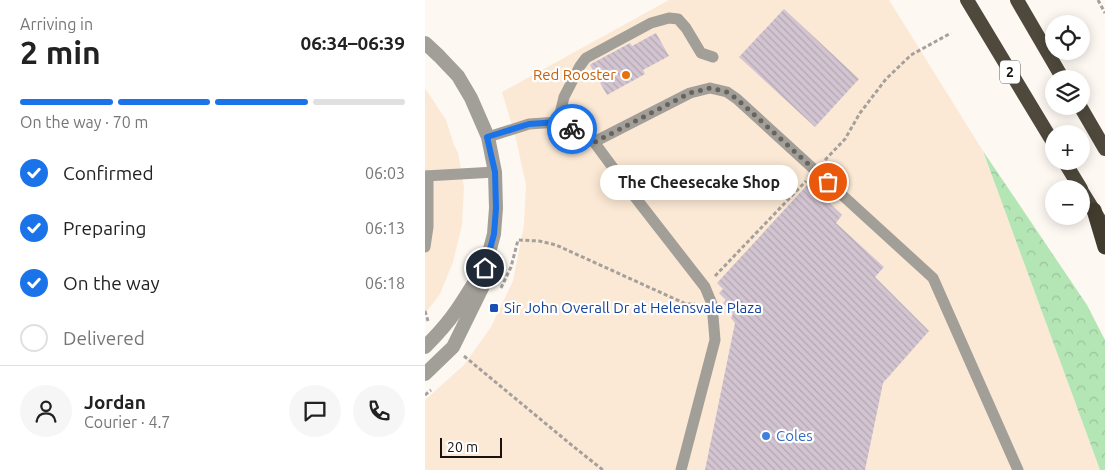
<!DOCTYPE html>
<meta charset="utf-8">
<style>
:root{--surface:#fff;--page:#f6f6f6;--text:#222;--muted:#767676;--line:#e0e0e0;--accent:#1a73e8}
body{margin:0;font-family:Ubuntu,sans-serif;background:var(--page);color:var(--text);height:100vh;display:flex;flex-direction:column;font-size:19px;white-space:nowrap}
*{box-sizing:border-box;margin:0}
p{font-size:16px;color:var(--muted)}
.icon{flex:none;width:28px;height:28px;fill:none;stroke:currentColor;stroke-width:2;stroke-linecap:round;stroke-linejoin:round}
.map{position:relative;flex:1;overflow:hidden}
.sheet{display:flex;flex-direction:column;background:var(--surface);width:425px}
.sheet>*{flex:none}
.tools{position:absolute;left:620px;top:15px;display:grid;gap:10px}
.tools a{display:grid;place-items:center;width:45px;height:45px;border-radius:50%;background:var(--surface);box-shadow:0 2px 12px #0003;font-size:25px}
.scale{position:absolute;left:15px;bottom:12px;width:62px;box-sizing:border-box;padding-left:5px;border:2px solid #18130f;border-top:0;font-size:14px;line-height:18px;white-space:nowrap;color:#18130f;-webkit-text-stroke:4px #fff;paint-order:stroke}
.pin{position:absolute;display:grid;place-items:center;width:42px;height:42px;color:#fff;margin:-21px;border:2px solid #fff;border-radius:50%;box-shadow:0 1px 5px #0007}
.courier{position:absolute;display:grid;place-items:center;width:50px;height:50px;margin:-25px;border:4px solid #1a73e8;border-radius:50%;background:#fff;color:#222;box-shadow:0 1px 6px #0007}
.bubble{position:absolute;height:35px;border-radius:18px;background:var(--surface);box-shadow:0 2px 12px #0003;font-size:16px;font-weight:600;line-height:35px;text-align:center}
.head em{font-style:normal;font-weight:600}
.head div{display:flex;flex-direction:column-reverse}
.head{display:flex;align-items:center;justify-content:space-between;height:85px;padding:0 20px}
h1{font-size:32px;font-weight:600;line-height:38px}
.bar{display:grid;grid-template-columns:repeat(4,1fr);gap:8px 5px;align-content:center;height:60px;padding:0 20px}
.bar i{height:6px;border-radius:4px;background:var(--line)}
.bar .selected{background:var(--accent)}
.bar p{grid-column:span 4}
.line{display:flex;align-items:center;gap:12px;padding:0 20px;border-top:1px solid var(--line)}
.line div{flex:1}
.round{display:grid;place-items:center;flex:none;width:52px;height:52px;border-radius:26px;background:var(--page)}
ol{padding:0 20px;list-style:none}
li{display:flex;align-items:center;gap:15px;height:55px}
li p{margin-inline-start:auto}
li .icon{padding:5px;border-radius:50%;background:var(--accent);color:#fff;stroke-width:4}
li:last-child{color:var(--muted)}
li i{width:28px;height:28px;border:2px solid var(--line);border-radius:50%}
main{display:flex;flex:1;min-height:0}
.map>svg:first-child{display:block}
.built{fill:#fbe9d5}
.forest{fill:url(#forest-crowns)}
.building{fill:url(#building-back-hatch)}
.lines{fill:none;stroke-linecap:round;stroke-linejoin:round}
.path{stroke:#a5a09b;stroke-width:3;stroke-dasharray:4 2.5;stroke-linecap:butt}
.service{stroke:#a29f98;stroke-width:11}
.minor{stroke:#a29f98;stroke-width:14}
.trunk{stroke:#4e493c;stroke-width:14}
.motorway{stroke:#423c2f;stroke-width:15}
.done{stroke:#68635e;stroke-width:5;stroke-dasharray:0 9}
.route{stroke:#1a73e8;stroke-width:6}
.food-dot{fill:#e8710a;stroke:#fff;stroke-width:2}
.transit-dot{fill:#1a4fb4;stroke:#fff;stroke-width:2}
.shop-dot{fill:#3f7fe0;stroke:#fff;stroke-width:2}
.labels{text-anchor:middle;stroke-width:4.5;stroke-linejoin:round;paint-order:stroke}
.shield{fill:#fff;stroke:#5d5a57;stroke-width:1}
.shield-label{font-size:14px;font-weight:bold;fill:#18130f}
.food-label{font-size:15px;fill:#c56008;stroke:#fff;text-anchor:end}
.transit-label{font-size:15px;fill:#164399;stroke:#fff;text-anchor:start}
.shop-label{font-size:15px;fill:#366cbe;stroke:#fff;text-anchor:start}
</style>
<main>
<section class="sheet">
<div class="head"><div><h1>2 min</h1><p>Arriving in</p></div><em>06:34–06:39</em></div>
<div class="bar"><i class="selected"></i><i class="selected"></i><i class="selected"></i><i></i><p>On the way · 70 m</p></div>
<ol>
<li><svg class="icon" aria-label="check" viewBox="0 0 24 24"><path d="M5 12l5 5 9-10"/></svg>Confirmed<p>06:03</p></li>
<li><svg class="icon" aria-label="check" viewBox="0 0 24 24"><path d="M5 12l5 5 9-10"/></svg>Preparing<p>06:13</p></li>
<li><svg class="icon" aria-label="check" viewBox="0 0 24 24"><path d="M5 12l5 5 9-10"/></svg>On the way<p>06:18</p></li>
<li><i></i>Delivered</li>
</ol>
<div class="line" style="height:90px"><a class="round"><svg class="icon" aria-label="person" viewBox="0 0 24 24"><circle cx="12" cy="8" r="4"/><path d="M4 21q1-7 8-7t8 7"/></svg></a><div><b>Jordan</b><p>Courier · 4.7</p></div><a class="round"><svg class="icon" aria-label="chat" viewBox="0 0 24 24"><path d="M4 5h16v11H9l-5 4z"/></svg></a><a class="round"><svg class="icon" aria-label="phone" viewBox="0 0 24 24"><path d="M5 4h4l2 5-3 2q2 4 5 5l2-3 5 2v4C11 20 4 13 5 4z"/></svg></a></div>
</section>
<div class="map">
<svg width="680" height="470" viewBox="0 0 680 470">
<defs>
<pattern id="forest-crowns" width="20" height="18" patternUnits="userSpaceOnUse" patternTransform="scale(1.25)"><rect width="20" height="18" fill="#b4e5b5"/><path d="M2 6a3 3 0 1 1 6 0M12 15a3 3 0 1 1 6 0" fill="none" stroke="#9ac49a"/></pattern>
<pattern id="building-back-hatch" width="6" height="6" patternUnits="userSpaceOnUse" patternTransform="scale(1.25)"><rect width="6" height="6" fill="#d2c4d1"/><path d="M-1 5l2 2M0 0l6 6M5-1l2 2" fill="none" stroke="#b4a8b2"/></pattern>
</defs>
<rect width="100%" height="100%" fill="#fdf8f2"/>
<g class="built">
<path d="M 244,0 L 464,0 L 558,151 L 675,470 L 0,470 L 0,400 L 39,365 L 66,327 L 88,281 L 99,225 L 101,185 L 91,139 L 77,92 Z"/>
<path d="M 0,88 L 21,120 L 29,145 L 33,153 L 39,187 L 37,225 L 28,262 L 15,294 L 0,314 Z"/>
</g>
<path class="forest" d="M 558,151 L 662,305 L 680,340 L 680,470 L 675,470 Z"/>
<g class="building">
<path d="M 359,9 L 434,79 L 390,127 L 314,57 Z"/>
<path d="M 231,33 L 244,56 L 218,70 L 220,74 L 182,95 L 165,65 L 166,64 L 205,43 L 207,46 Z"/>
<path d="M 384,183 L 417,215 L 411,223 L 459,267 L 450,277 L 504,331 L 458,383 L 440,470 L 280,470 L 310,323 L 306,318 L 308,314 L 298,303 L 301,300 L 294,293 L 298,289 L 292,283 Z"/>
</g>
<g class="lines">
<g class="path">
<path d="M 673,0 L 680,13"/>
<path d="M 400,160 L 420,139 L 435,113 L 461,79 L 486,55 L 526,33"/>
<path d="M 290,276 L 381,181"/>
<path d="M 76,288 L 86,267 L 93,240 L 114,241 L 131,245 L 261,304 L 270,304"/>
<path d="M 0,311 L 3,321"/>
<path d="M 39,356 L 149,447 L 178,470"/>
<path d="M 0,395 L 6,390"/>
</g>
<g class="service">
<path d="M 133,122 L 139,97 L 155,66 L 161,58 L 226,23 L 244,18 L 253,19 L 261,28 L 276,53 L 288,57"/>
<path d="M 63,137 L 104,124 L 133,122 L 169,142 L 206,192 L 280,287 L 287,304 L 290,340 L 256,470"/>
<path d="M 169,142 L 265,93 L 285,88 L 302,92 L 312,99 L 508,278 L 593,470"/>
<path d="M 0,176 L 70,172"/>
<path d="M 0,247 L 3,227 L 3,176"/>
</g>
<g class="minor">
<path d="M 0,43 L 14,56 L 33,76 L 46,98 L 63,137 L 70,172 L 71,208 L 69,234 L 60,268 L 58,286 L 28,347 L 0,374"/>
<path d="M 0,347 C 11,336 22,324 31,311 C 41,297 49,282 59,268"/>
</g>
<g class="trunk">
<path d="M 542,0 L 629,144"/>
<path d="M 592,0 L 638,79"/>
<path d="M 655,106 L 680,149"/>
<path d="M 639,161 L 656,189"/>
<path d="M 656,190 L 674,219"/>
</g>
<path class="motorway" d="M 669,210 L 680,247"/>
</g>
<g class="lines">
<path class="done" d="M 147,129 L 170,142 L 265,93 L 285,88 L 302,92 L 312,99 L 403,182"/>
<path class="route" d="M 60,268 L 69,234 L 71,208 L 70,172 L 62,137 L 104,124 L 133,122 L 147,129"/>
</g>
<circle class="food-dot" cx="201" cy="75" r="5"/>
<rect class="transit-dot" x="64" y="303" width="10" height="10" rx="2.5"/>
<circle class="shop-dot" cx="341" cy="436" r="5"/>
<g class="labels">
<rect class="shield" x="575" y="60.5" width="20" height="23" rx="4"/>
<g class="shield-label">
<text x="585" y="77">2</text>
</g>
<g class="food-label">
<text x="191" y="80">Red Rooster</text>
</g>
<g class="transit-label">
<text x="79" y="313">Sir John Overall Dr at Helensvale Plaza</text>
</g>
<g class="shop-label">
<text x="351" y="441">Coles</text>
</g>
</g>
</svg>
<div class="tools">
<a><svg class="icon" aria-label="locate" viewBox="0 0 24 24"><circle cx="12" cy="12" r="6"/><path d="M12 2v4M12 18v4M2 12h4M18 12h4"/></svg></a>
<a><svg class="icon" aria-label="layers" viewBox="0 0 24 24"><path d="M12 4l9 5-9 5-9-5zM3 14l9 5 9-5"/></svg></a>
<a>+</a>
<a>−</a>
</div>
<div class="scale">20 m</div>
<div class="pin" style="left:403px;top:182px;background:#ea580c"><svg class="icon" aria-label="bag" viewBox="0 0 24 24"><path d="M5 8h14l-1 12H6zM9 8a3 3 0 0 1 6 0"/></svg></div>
<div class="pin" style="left:60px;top:268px;background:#1f2937"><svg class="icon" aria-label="home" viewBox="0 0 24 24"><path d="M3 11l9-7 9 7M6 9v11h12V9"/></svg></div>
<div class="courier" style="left:147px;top:129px"><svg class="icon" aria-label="bike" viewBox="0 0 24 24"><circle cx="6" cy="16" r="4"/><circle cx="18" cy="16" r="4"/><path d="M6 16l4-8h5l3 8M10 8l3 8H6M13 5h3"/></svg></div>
<div class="bubble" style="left:175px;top:165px;width:198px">The Cheesecake Shop</div>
</div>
</main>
